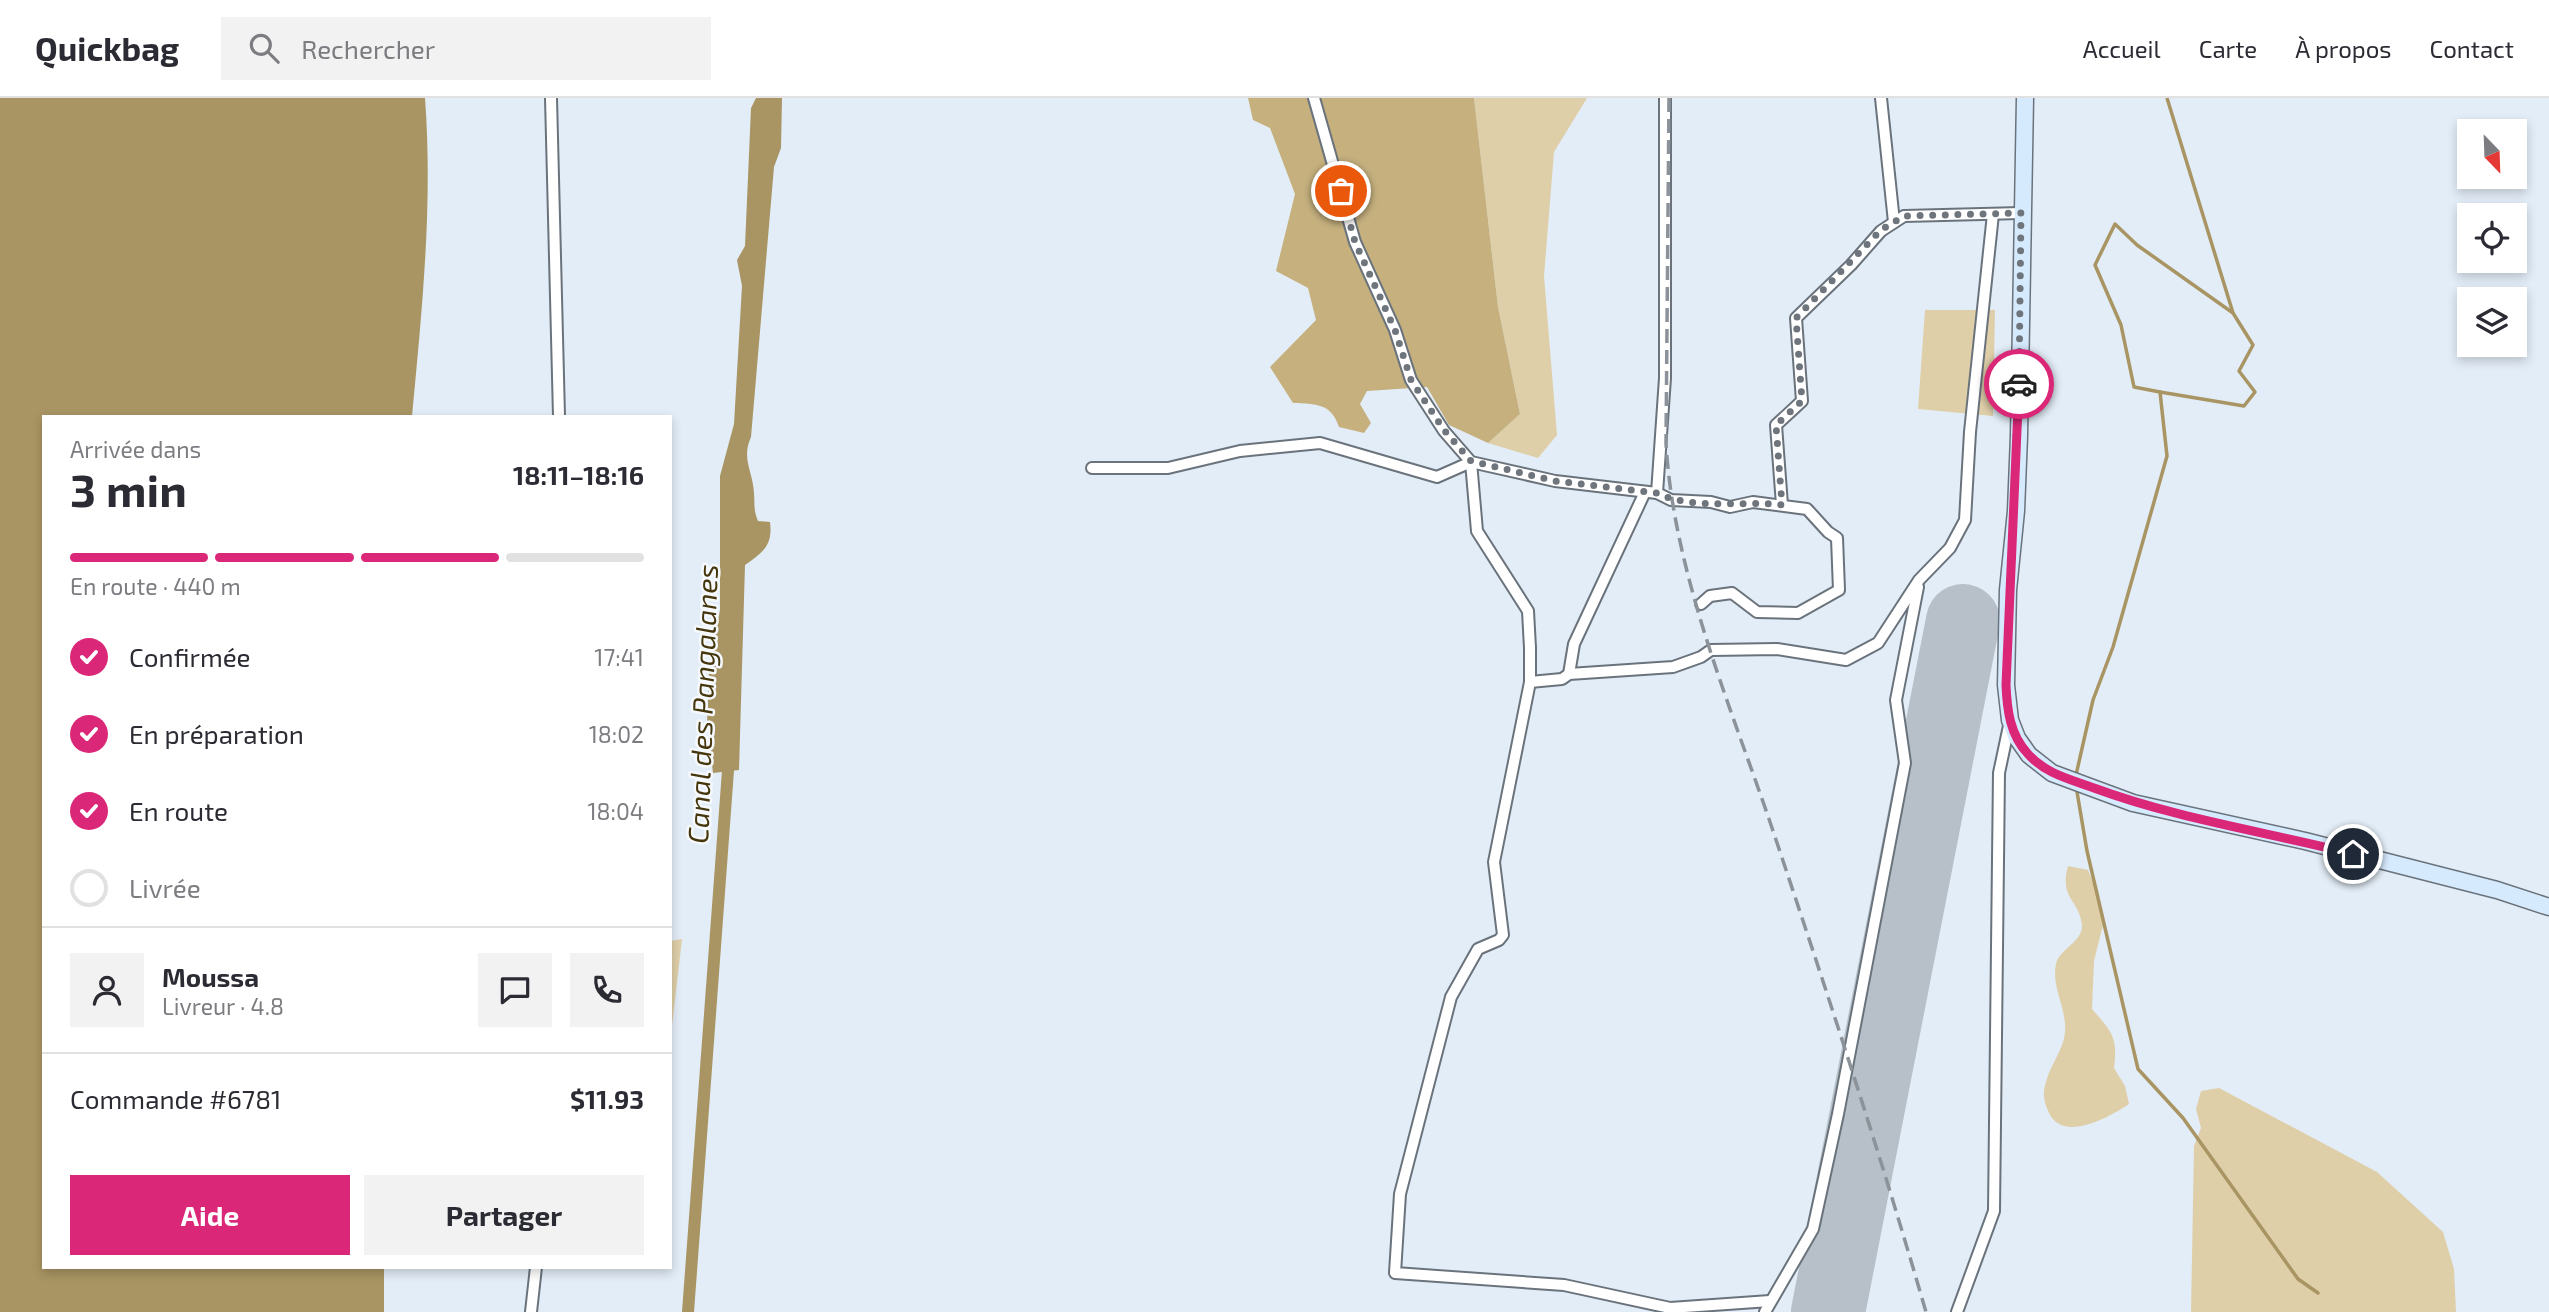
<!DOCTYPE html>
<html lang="fr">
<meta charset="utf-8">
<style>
:root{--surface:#fff;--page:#f2f2f3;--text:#2b2b33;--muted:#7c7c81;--line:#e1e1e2;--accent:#db2777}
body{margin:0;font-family:"Exo 2",sans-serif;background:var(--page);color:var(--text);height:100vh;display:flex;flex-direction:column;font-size:26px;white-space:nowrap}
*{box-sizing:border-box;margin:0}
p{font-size:23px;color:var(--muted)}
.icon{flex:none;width:38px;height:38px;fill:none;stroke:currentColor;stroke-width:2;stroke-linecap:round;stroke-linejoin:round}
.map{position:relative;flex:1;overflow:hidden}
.sheet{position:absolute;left:42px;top:317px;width:630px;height:854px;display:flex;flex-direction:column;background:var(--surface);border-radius:0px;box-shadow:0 4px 10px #0003}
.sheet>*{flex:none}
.needle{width:46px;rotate:157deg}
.tools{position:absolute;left:2457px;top:21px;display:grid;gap:14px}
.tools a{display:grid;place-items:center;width:70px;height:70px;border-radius:0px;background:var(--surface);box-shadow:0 4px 10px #0003;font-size:35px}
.pin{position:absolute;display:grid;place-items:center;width:60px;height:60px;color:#fff;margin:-30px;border:4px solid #fff;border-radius:50%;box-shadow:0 2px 7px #0007}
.courier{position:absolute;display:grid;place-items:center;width:70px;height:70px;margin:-35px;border:5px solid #db2777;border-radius:50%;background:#fff;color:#222;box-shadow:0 2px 9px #0007}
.overview em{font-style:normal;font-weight:700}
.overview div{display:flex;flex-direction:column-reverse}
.overview{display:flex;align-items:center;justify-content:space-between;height:119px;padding:0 28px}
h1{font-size:46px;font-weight:700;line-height:52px}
.bar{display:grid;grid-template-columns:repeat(4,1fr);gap:10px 7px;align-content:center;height:84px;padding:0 28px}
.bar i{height:9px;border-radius:5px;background:var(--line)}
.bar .on{background:var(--accent)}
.bar p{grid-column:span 4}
.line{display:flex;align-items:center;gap:18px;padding:0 28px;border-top:2px solid var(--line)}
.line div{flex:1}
.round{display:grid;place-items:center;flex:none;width:74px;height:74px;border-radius:0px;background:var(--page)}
ol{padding:0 28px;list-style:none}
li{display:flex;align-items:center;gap:21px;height:77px}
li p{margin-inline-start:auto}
li .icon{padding:7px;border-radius:50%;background:var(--accent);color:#fff;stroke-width:4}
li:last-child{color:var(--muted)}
li i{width:38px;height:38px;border:4px solid var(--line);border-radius:50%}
.cta{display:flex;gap:14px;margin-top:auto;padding:14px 28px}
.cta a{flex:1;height:80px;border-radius:0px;background:var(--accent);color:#fff;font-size:28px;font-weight:700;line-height:80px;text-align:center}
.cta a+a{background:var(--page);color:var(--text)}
header{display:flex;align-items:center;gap:42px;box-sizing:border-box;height:98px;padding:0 35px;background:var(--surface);border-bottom:2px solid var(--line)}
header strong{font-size:33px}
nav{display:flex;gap:38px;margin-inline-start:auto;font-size:24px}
.search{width:490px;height:63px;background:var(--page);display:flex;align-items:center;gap:18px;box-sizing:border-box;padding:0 24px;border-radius:0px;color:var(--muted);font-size:26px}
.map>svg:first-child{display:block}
.green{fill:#dfcfa9}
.forest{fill:#c5b07e}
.water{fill:#a99563}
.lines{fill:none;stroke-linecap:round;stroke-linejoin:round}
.stream{stroke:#a99563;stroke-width:3.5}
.canal{stroke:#a99563;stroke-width:12}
.runway{stroke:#b7c0c8;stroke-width:74}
.minor-casing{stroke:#6a737c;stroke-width:14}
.secondary-casing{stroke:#6a737c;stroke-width:19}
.minor{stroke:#fff;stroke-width:10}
.secondary{stroke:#d6eafd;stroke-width:16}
.rail{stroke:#8b9299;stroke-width:3.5;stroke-dasharray:14 7;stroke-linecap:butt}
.done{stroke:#6f757c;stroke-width:7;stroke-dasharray:0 12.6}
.route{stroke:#db2777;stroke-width:9}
.labels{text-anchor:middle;stroke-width:5;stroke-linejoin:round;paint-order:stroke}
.water-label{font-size:28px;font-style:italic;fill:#45360c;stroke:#f5f9fd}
</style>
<header>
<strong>Quickbag</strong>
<div class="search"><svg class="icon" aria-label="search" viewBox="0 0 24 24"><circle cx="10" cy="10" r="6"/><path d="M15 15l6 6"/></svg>Rechercher</div>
<nav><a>Accueil</a><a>Carte</a><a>À propos</a><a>Contact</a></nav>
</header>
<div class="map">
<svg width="2549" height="1214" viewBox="0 0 2549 1214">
<rect width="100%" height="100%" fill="#e3edf7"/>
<g class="green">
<path d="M 1474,0 L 1587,0 L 1554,54 L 1544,178 L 1557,337 L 1538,360 L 1488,345 L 1520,316 L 1498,209 Z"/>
<path d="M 1925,212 L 1995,212 L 1993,318 L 1918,311 Z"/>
<path d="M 2068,768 L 2088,772 L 2099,799 L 2103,827 L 2094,863 L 2092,911 C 2112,934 2118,939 2114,970 L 2125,988 L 2129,1006 C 2110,1019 2063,1045 2049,1015 C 2044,1004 2042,996 2046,984 C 2050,967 2064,951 2065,934 C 2067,910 2051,890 2056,866 C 2059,851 2083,844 2082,827 C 2079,801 2059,801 2068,768 Z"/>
<path d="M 682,841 L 672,928 L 670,928 L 670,843 Z"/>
<path d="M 2219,990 L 2377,1074 L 2443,1134 L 2454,1171 L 2456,1214 L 2191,1214 L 2194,1048 L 2201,1030 L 2196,1011 L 2201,993 Z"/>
</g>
<path class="forest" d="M 1248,0 L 1474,0 L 1498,209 L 1520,316 L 1488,345 L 1449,327 L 1427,289 L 1367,293 L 1360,306 L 1371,325 L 1364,335 L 1339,329 C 1331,305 1316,306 1293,305 L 1270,269 L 1316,222 L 1308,190 L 1276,173 L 1295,96 L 1270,30 L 1253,22 Z"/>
<g class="water">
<path d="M 0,0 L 425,0 C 433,107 422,212 412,318 L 44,318 L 44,1169 L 384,1169 L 384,1214 L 0,1214 Z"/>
<path d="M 756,0 L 782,0 L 781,50 L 774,69 L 751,339 C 741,361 753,373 754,395 C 755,406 753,411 758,423 L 770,424 C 773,448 763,454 745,467 L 739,672 L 713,675 L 707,626 L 709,571 L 720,512 L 720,378 L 734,326 L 742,188 L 737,162 L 745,148 L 751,10 Z"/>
</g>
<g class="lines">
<g class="stream">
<path d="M 2160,294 L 2134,289 L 2121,227 L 2095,167 L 2115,126 L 2137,147 L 2233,215"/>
<path d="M 2076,677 L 2093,602 L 2113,549 L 2167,358 L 2160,294 L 2244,308 L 2255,294 L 2239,273 L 2253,247 L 2233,215 L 2167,0"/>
<path d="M 2076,688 L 2087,753 L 2138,971 L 2183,1020 L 2298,1181 L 2318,1195"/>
</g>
<path class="canal" d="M 688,1214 L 729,659"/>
<path class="runway" d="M 1828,1214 L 1963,523"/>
<g class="minor-casing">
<g id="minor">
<path d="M 551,0 L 559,318"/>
<path d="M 1314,0 L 1355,144 L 1395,232 L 1411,282 L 1444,333 L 1471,364 L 1555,383 L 1657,395 L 1671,402 L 1711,404 L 1730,409 L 1753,404 L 1807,411 L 1828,434 L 1837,440 L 1839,492 L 1798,515 L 1757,514 L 1732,495 L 1710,498 L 1701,506"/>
<path d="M 1881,0 L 1894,124"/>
<path d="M 1092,370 L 1168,370 L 1240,353 L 1320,345 L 1437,379 L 1471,364 L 1477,433 L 1528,513 L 1530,550 L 1530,584 L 1494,764 L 1503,837 L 1499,842 L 1478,851 L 1451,899 L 1400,1096 L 1395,1175 L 1564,1187 L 1670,1210 L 1770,1203"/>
<path d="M 1657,395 L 1665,280 L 1665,0"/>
<path d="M 1782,407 L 1776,327 L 1802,303 L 1796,220 L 1851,167 L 1881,133 L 1904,118 L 2021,115"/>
<path d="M 1569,576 L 1574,546 L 1645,394"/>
<path d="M 1530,584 L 1562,581 L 1569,576 L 1673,569 L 1701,559 L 1711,552 L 1777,551 L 1846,562 L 1878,545 L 1919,482 L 1950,450 L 1965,422 L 1970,334 L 1993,116"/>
<path d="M 531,1214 L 536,1169"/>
<path d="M 1765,1214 L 1813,1131 L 1838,1016 L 1905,665 L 1896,602 L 1918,489"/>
<path d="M 1957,1214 L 1994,1113 L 1999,675 L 2010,623"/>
</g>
</g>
<g class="secondary-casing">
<path id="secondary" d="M 2025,0 L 2019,338 L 2016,413 L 2008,492 L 2006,587 L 2010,622 L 2017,640 L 2029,657 L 2052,675 L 2133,705 L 2305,743 L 2497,792 L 2549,809"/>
</g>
<use href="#minor" class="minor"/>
<use href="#secondary" class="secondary"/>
<path class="rail" d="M 1669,0 L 1666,345 C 1673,471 1728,602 1769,721 C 1824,885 1878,1048 1926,1214"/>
</g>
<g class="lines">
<path class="done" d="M 1341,93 L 1355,144 L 1395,232 L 1411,282 L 1444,332 L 1471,363 L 1555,383 L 1657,395 C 1694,413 1743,402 1782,407 L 1776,327 L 1802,303 L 1796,220 L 1881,132 L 1904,118 L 2021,115 L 2019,286"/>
<path class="route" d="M 2019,286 L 2006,587 C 2007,612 2010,637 2028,656 C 2046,676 2070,681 2094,690 C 2178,721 2267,734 2353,756"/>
</g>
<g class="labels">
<g class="water-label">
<text transform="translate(703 606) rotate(-88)" y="10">Canal des Pangalanes</text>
</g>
</g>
</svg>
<div class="tools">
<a><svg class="needle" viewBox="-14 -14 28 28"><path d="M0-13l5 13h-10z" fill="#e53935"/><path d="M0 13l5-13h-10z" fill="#7c7c81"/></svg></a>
<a><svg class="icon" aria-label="locate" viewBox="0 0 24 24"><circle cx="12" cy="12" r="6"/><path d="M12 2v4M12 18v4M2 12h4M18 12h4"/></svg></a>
<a><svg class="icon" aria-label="layers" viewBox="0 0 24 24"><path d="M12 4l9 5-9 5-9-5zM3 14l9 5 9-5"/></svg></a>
</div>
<div class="pin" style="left:1341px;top:93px;background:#ea580c"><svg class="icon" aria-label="bag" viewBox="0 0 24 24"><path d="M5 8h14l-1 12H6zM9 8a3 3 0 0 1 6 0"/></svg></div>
<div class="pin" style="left:2353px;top:756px;background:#1f2937"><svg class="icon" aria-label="home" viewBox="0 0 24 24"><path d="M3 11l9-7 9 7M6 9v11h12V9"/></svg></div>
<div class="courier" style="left:2019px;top:286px"><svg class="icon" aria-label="car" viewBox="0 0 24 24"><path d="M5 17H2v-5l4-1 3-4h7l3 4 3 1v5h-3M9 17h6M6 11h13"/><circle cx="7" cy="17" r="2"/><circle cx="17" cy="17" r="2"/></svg></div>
<section class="sheet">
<div class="overview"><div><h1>3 min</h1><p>Arrivée dans</p></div><em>18:11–18:16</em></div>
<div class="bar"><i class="on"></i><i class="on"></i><i class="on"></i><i></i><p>En route · 440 m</p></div>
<ol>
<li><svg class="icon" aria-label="check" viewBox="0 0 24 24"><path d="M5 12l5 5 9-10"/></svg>Confirmée<p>17:41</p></li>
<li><svg class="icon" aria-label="check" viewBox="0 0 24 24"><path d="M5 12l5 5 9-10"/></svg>En préparation<p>18:02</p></li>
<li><svg class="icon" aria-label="check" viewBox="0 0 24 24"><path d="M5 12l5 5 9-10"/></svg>En route<p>18:04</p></li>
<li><i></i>Livrée</li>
</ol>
<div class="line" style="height:126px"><a class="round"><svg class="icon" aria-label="person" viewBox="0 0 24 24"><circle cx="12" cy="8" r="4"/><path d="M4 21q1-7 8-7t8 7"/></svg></a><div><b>Moussa</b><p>Livreur · 4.8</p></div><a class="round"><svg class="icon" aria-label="chat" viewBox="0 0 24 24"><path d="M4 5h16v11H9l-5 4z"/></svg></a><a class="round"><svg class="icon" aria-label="phone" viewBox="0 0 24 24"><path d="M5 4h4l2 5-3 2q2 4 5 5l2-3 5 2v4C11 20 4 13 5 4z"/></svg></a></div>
<div class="line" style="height:91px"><div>Commande #6781</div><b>$11.93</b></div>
<div class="cta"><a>Aide</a><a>Partager</a></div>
</section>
</div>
